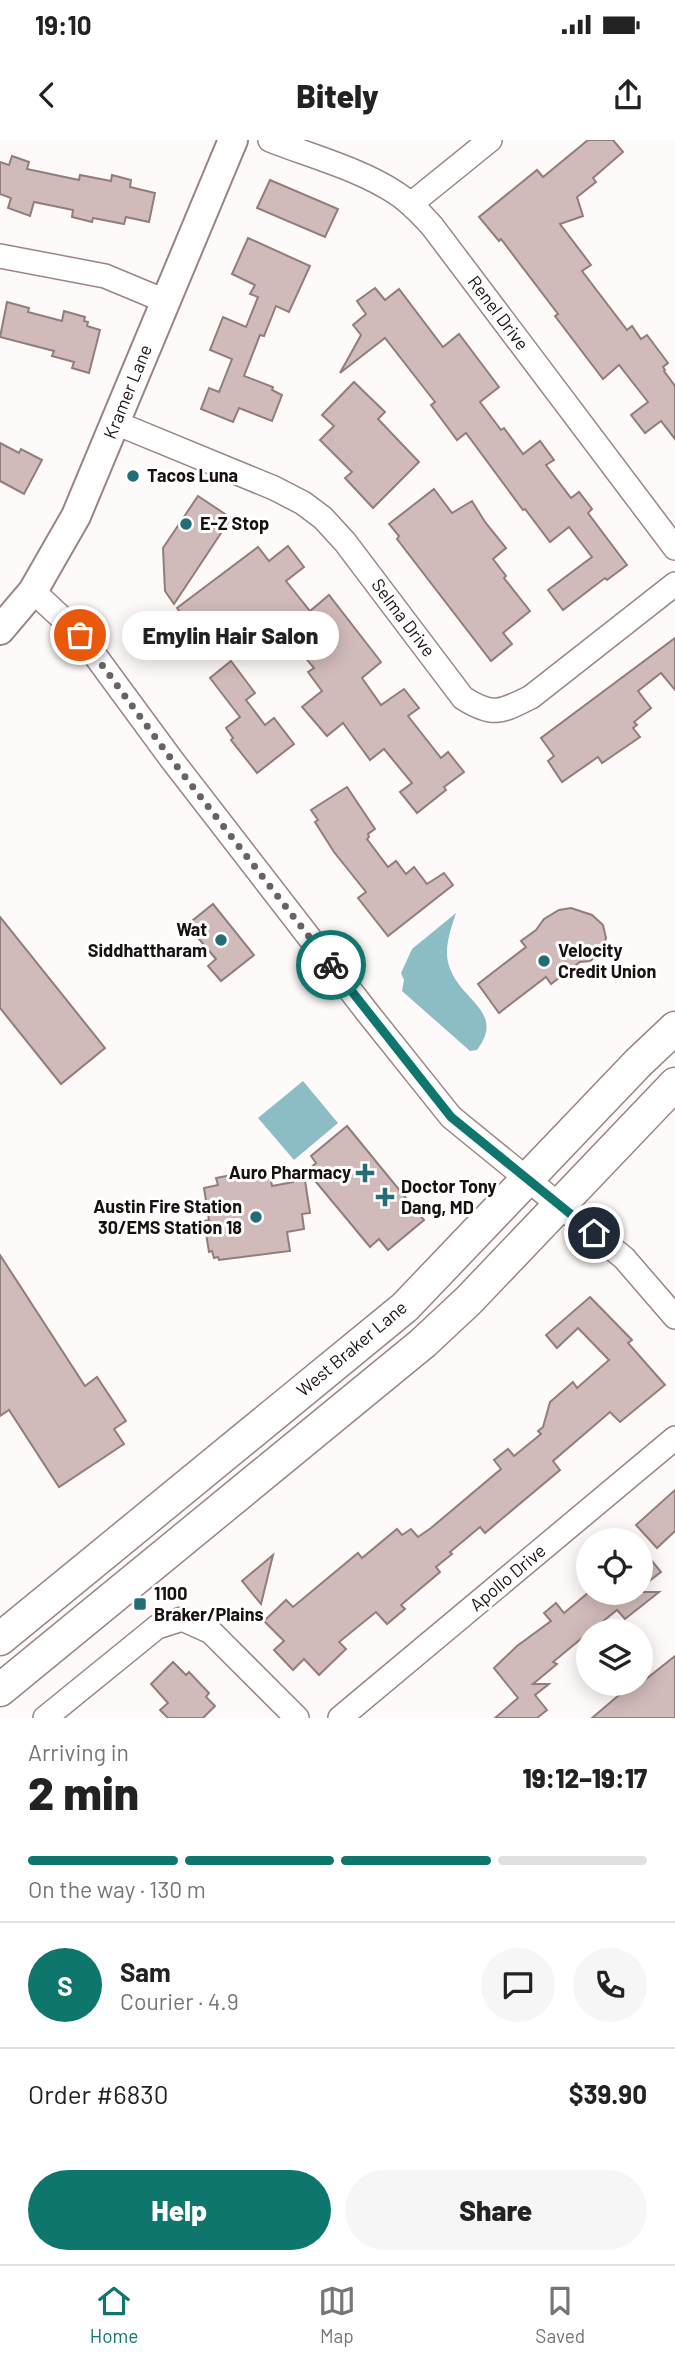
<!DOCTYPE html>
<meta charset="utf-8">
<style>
:root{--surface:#fff;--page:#f6f6f6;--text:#222;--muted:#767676;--line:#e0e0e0;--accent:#0f766e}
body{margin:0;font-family:Barlow,sans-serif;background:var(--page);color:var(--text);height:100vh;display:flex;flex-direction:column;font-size:26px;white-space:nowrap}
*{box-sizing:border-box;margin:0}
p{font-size:23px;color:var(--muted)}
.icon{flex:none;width:38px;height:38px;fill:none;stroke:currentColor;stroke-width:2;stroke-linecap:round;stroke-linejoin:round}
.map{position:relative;height:1578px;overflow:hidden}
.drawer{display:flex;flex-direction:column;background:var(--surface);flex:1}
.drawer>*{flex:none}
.tools{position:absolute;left:576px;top:1388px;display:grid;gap:14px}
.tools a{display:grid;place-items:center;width:77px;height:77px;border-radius:50%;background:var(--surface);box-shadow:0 4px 18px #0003;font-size:35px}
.pin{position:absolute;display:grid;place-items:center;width:60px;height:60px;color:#fff;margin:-30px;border:4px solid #fff;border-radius:50%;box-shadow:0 2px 7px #0007}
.courier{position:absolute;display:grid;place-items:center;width:70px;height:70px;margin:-35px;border:5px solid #0f766e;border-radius:50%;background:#fff;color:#222;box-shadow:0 2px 9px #0007}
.bubble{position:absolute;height:49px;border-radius:24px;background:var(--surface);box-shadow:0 4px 18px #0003;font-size:23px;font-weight:800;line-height:49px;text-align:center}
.overview em{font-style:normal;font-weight:800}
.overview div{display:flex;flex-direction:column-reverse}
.overview{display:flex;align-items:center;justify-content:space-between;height:119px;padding:0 28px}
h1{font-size:46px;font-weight:800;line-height:52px}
.bar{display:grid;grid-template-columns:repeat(4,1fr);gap:10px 7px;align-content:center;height:84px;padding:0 28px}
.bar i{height:9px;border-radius:5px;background:var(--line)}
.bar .selected{background:var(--accent)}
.bar p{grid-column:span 4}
.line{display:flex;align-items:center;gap:18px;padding:0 28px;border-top:2px solid var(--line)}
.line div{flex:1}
.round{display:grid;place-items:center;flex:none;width:74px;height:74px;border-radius:37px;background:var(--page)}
.cta{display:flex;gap:14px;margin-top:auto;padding:14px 28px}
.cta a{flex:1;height:80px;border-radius:42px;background:var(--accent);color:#fff;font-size:28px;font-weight:800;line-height:80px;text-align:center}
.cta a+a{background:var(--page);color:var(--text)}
.status{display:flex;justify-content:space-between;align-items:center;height:49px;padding:0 35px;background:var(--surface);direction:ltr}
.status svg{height:19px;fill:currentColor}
header{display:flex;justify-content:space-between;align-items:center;height:91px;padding:0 28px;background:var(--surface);font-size:32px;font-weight:800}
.tab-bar{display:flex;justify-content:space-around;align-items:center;height:98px;border-top:2px solid var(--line);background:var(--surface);font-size:19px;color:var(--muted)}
.tab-bar a{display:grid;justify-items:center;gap:4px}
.tab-bar .selected{color:var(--accent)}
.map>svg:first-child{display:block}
.water{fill:#8dbdc4}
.building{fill:#d1bbba;stroke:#917d7b;stroke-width:2}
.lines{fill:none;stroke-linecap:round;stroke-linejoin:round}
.minor-casing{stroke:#998584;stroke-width:26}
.tertiary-casing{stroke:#998584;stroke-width:32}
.secondary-casing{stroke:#998584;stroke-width:35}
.minor{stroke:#fff;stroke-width:23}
.tertiary{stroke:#fff;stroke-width:28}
.secondary{stroke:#fff;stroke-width:32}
.done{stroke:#686362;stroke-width:7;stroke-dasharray:0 12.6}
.route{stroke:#0f766e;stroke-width:9}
.poi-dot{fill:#236d77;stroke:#fff;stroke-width:2.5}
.labels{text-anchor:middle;stroke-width:6;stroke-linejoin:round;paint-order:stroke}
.street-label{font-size:18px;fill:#181110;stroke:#fff}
.poi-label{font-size:18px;font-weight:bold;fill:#181110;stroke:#fff;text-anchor:start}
</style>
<div class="status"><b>19:10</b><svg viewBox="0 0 49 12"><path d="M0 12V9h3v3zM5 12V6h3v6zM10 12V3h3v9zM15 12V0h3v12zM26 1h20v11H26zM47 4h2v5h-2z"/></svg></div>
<header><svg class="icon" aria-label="back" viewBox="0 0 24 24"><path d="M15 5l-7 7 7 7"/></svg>Bitely<svg class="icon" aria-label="share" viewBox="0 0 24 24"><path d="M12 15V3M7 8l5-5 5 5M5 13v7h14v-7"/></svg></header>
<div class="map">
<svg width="675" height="1578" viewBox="0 0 675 1578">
<rect width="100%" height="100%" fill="#fefafa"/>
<g class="water">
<path d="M 456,773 C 450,792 442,812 451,831 C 464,862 505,873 477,910 L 470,911 L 402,851 L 404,840 L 401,833 L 412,809 Z"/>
<path d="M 303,941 L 338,983 L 294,1020 L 258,978 Z"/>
</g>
<g class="building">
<path d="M 588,0 L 613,0 L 623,12 L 593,38 L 596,42 L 577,57 L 583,76 L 560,84 L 591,125 L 582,131 L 627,190 L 632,186 L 641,199 L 647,195 L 668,223 L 663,227 L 665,230 L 664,231 L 675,246 L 675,299 L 661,281 L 645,293 L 631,275 L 648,262 L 619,225 L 603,239 L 555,176 L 558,174 L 501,99 L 499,101 L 479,77 L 537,30 L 543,37 Z"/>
<path d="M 12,16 L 29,22 L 27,29 L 79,40 L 80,35 L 111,41 L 112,35 L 131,40 L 130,47 L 155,53 L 149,82 L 126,77 L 124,84 L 93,78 L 92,82 L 72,77 L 73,70 L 34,62 L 30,76 L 8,68 L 11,58 L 0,54 L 0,22 L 9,25 Z"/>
<path d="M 270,40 L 338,69 L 325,97 L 257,68 Z"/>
<path d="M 248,98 L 310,126 L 289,172 L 276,166 L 264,196 L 260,195 L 244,236 L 273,247 L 272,250 L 282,255 L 272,281 L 239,268 L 233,282 L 201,269 L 209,248 L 219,252 L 232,219 L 210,210 L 223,177 L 246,187 L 258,157 L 250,154 L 255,145 L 232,134 Z"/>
<path d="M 375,148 L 385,160 L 399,149 L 443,207 L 459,194 L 499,247 L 480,262 L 501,290 L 504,288 L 523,314 L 540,301 L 554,320 L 546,325 L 571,358 L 579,352 L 592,369 L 588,373 L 627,425 L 607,440 L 605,438 L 563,470 L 548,450 L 592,417 L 569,387 L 550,402 L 525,369 L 523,370 L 466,293 L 457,300 L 431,265 L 435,262 L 385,198 L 340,233 L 361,195 L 353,185 L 366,174 L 357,161 Z"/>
<path d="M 7,162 L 29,168 L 28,172 L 62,181 L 64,171 L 85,177 L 84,181 L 88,182 L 87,186 L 100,190 L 89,233 L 72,228 L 74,222 L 52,216 L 54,211 L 0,197 Z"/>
<path d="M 354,242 L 385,272 L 378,279 L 419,322 L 373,368 L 345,338 L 352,332 L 320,300 L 334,286 L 322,275 Z"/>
<path d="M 0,303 L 19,313 L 21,309 L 42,320 L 24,354 L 0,341 Z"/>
<path d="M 434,349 L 452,373 L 472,361 L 485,382 L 506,408 L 493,419 L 506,436 L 504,438 L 530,471 L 503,493 L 512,504 L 491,521 L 397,399 L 399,396 L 389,384 Z"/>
<path d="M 198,356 L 231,378 L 174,464 L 165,451 L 163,408 Z"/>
<path d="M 288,406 L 304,427 L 286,441 L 310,471 L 329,455 L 381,522 L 362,538 L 381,565 L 404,549 L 419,568 L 408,576 L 441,618 L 448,612 L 464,632 L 444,647 L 446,650 L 417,673 L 400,652 L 412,643 L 384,609 L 370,620 L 343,583 L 327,596 L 302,567 L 322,551 L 308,532 L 314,528 L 281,488 L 253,509 L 246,500 L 239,506 L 219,480 L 197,496 L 177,468 L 258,407 L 269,421 Z"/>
<path d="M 675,498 L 675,550 L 661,533 L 638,551 L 651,568 L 634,582 L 637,585 L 633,588 L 640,597 L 602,623 L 598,617 L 562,642 L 548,621 L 554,616 L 541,598 Z"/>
<path d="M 231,521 L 255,553 L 246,560 L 265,585 L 274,578 L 294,604 L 257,633 L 231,600 L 233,598 L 226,588 L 240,577 L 210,538 Z"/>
<path d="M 347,647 L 375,689 L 368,694 L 369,697 L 367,699 L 388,727 L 396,721 L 406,734 L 414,727 L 427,744 L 444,733 L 453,745 L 388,796 L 358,758 L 366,752 L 334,712 L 315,682 L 318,680 L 311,670 Z"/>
<path d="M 213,764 L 254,815 L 221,841 L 208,826 L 216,819 L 187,785 Z"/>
<path d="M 571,768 L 592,775 L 603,785 L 606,798 L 601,813 L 590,821 L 580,822 L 551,844 L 546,837 L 499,873 L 478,844 L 526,807 L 521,801 L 536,790 L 544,779 L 559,770 Z"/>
<path d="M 0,777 L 105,908 L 61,944 L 0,868 Z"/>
<path d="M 347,986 L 424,1080 L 388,1110 L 379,1099 L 370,1107 L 307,1031 L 316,1023 L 311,1016 Z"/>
<path d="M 242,1033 L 244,1041 L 270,1036 L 272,1046 L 293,1042 L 304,1034 L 310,1073 L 302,1074 L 304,1089 L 287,1092 L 290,1111 L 219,1120 L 218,1117 L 214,1118 L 212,1111 L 209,1112 L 204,1081 L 209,1080 L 204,1048 L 218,1045 L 216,1038 Z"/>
<path d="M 0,1115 L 85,1246 L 97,1237 L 126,1281 L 114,1289 L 124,1304 L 59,1347 L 9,1270 L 0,1276 Z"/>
<path d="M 590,1157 L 632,1200 L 628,1203 L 665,1245 L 620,1282 L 610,1272 L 553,1321 L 560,1330 L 485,1393 L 480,1387 L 450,1412 L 452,1414 L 436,1427 L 440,1432 L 401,1465 L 405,1469 L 387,1484 L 376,1472 L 339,1502 L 346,1509 L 319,1535 L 304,1519 L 293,1530 L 274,1510 L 284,1501 L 264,1481 L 286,1460 L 293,1467 L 358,1413 L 362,1418 L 397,1389 L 402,1395 L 411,1389 L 418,1397 L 431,1388 L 501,1329 L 494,1320 L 508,1309 L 514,1316 L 541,1294 L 538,1291 L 543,1287 L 550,1262 L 573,1242 L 577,1248 L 609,1220 L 578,1188 L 557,1208 L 546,1195 Z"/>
<path d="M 675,1350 L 675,1391 L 657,1408 L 636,1385 Z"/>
<path d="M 640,1406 L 661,1432 L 640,1448 Z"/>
<path d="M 273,1415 L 261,1464 L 242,1441 Z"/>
<path d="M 589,1452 L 659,1452 L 625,1479 L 617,1470 L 591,1491 L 588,1491 L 588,1493 L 553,1522 L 557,1524 L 533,1544 L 549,1544 L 535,1555 L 547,1570 L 537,1578 L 495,1578 L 518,1558 L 494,1528 L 517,1506 L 551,1481 L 544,1473 L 556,1463 L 564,1473 Z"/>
<path d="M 675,1516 L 675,1578 L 592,1578 L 632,1544 L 640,1544 L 640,1537 L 643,1535 L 646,1539 Z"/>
<path d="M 173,1522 L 186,1535 L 189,1532 L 209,1553 L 206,1557 L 215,1566 L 203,1578 L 168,1578 L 160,1570 L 168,1563 L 151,1544 Z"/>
</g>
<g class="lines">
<g class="minor-casing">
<g id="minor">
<path d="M 270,0 C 310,16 360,29 396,53 C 410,62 421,74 432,86 L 675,408"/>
<path d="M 411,64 L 490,0"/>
<path d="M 0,116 L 105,136 L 165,161"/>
<path d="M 116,283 L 274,348 L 303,363 L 323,378 L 345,402 L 463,558 C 493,577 501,572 531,557 L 675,444"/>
<path d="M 33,451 L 80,495 L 172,620 L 367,872 L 451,977 L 624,1118 L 675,1177"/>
<path d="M 45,1578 L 157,1487 L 182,1479 L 211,1492 L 297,1578"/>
<path d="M 340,1578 L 675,1298"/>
</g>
</g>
<g class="tertiary-casing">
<path id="tertiary" d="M 0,490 L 33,451 L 76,376 L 233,0"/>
</g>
<g class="secondary-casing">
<g id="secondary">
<path d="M 0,1499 L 405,1167 L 638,923 L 675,888"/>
<path d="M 0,1550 L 423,1203 L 469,1160 L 675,944"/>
</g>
</g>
<use href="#minor" class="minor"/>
<use href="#tertiary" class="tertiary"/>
<use href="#secondary" class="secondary"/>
</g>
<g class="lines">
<path class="done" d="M 80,495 L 172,620 L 331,825"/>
<path class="route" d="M 331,825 L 451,977 L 594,1093"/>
</g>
<g class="poi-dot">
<circle cx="133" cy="336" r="7"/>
<circle cx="186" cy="384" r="7"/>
<circle cx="221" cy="800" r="7"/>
<circle cx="544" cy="821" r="7"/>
<path d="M361.5 1022.5h7v7h7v7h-7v7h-7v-7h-7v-7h7z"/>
<path d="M381.5 1046.5h7v7h7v7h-7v7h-7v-7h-7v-7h7z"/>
<circle cx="256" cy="1077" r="7"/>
<rect x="133" y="1457" width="14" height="14" rx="3.5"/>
</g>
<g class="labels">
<g class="street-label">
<text transform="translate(498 173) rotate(53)" y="6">Renel Drive</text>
<text transform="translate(128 252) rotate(-68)" y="6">Kramer Lane</text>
<text transform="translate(403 478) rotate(53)" y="6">Selma Drive</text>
<text transform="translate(352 1209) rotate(-40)" y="6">West Braker Lane</text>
<text transform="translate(508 1438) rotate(-40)" y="6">Apollo Drive</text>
</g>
<g class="poi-label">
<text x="147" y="342">Tacos Luna</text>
<text x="200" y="390">E-Z Stop</text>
<text x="207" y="796" text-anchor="end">Wat<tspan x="207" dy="21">Siddhattharam</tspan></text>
<text x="558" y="817">Velocity<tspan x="558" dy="21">Credit Union</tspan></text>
<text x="351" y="1039" text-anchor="end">Auro Pharmacy</text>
<text x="401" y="1053">Doctor Tony<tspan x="401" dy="21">Dang, MD</tspan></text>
<text x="242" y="1073" text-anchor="end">Austin Fire Station<tspan x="242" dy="21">30/EMS Station 18</tspan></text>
<text x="154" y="1460">1100<tspan x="154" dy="21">Braker/Plains</tspan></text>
</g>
</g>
</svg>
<div class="tools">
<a><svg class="icon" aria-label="locate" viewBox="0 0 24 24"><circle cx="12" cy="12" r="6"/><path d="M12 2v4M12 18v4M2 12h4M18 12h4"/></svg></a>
<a><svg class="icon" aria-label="layers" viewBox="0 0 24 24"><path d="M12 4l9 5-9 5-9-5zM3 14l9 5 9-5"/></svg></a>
</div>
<div class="pin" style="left:80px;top:495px;background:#ea580c"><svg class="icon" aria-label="bag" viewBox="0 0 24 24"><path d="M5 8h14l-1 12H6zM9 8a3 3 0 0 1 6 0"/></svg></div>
<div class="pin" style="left:594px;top:1093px;background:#1f2937"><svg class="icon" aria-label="home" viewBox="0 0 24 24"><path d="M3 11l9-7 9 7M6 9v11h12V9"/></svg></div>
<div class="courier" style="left:331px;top:825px"><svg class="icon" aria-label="bike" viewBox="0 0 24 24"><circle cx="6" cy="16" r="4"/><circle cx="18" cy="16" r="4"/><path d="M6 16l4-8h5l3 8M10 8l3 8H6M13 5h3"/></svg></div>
<div class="bubble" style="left:122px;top:471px;width:217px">Emylin Hair Salon</div>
</div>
<section class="drawer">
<div class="overview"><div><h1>2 min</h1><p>Arriving in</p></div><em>19:12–19:17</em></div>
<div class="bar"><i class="selected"></i><i class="selected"></i><i class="selected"></i><i></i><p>On the way · 130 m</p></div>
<div class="line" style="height:126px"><b class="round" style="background:var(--accent);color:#fff">S</b><div><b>Sam</b><p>Courier · 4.9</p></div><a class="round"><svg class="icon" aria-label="chat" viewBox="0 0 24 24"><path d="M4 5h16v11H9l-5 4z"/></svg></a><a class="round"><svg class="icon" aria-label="phone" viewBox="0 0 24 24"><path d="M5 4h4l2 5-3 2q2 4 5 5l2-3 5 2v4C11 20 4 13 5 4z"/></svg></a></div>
<div class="line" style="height:91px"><div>Order #6830</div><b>$39.90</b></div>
<div class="cta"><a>Help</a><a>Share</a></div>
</section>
<nav class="tab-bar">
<a class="selected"><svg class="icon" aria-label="home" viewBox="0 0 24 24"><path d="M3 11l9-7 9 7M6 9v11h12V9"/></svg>Home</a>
<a><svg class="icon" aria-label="map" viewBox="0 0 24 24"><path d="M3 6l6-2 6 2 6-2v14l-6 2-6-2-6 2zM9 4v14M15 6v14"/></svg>Map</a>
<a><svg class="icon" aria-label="saved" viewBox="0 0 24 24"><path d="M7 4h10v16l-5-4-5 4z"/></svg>Saved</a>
</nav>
